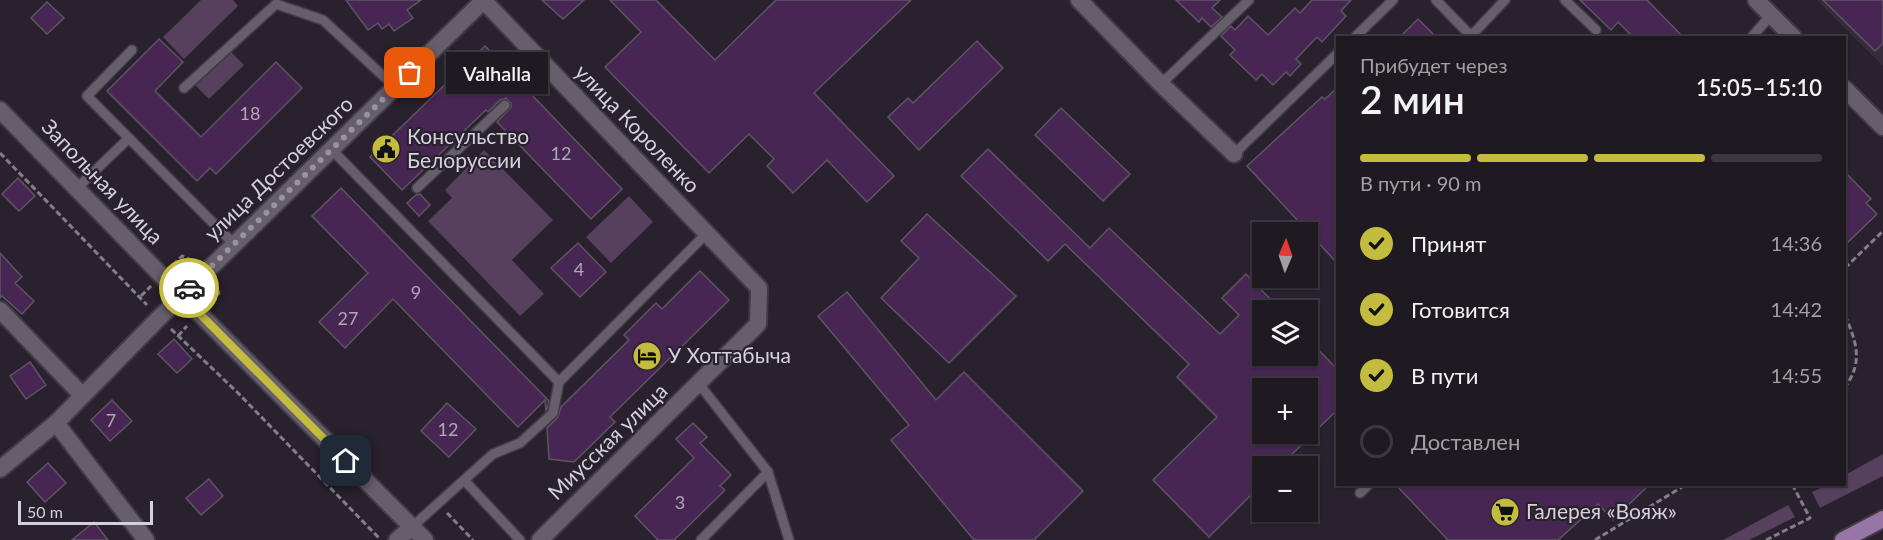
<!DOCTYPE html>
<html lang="ru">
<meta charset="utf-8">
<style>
:root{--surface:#1f1922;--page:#27222a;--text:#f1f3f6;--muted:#a1a0a5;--line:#3c3840;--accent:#c4bc3e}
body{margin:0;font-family:Lato,sans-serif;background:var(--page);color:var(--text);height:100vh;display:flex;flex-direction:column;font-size:22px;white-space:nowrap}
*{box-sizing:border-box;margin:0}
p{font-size:20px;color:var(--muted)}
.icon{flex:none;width:33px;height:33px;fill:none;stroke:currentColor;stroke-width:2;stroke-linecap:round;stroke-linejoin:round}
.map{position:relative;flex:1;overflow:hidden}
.details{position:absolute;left:1336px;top:36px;width:510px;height:450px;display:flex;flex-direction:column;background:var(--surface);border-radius:0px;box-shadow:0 2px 4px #0004,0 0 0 2px var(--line)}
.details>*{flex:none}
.needle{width:39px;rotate:2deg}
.fabs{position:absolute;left:1252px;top:222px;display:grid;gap:12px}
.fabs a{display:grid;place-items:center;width:66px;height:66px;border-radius:0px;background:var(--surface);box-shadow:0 2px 4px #0004,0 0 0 2px var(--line);font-size:30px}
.scale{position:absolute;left:18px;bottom:15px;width:135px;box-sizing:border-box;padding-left:6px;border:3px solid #d6d1d8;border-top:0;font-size:16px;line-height:21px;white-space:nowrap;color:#d6d1d8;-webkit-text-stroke:4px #29212d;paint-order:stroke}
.pin{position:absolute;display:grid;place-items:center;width:51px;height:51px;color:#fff;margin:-26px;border-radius:12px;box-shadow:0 3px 9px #0006}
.courier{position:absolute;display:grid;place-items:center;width:60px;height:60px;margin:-30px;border:4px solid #c4bc3e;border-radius:50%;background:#fff;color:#222;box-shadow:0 2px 8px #0007}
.bubble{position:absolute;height:42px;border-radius:0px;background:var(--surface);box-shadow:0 2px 4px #0004,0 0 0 2px var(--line);font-size:20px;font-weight:600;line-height:42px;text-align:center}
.head em{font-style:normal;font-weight:600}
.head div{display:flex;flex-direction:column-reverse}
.head{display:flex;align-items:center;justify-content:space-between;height:102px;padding:0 24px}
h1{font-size:39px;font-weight:600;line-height:45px}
.bar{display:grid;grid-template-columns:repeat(4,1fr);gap:9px 6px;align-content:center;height:72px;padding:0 24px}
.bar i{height:8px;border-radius:4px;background:var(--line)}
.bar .current{background:var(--accent)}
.bar p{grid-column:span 4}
ol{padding:0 24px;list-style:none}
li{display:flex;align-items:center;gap:18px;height:66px}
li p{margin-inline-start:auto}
li .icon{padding:6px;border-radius:50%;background:var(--accent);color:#111;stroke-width:4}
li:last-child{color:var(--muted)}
li i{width:33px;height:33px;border:3px solid var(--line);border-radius:50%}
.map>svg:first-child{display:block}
.built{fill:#372c3c}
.green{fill:#56405e}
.building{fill:#472654;stroke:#5d5561;stroke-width:1.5;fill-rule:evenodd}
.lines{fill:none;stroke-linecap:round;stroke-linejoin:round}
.service-casing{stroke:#413b44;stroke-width:12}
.minor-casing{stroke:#413b44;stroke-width:20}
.tertiary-casing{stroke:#413b44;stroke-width:20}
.primary-casing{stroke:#413b44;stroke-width:20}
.path{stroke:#847e87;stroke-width:3;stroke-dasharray:6 3;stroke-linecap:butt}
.service{stroke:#675e6b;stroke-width:9}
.minor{stroke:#675e6b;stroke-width:16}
.tertiary{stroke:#675e6b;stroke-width:16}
.primary{stroke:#9775a5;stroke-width:16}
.done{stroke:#99939c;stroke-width:6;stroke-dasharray:0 10.8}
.route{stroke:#c4bc3e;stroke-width:8}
.labels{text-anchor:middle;stroke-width:4.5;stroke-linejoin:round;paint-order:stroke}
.number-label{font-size:18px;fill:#b2a6b7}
.street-label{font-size:21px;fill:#d6d1d8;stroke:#29212d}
.poi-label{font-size:21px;fill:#d6d1d8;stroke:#29212d;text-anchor:start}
</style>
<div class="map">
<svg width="1883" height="540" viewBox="0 0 1883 540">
<rect width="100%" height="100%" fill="#29212d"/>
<path class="built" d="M 1817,0 L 1883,0 L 1883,66 Z"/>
<g class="green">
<path d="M 201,0 L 233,0 L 238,6 L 184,59 L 163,37 Z"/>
<path d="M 228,49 L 244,65 L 209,99 L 193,83 Z"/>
<path d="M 484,150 L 553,220 L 512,260 L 544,294 L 520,316 L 428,221 L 452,198 L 445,190 Z"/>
<path d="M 629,196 L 653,222 L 611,263 L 586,237 Z"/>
<path d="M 1883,454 L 1883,476 L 1820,508 L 1812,492 L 1827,485 L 1845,484 L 1845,475 Z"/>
<path d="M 1788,505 L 1795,517 L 1749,540 L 1723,540 Z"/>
</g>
<g class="building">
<path d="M 346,0 L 421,0 L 407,10 L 413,18 L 394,31 L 389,24 L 382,29 L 378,23 L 368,30 Z"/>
<path d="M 542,0 L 584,0 L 563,19 Z"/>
<path d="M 610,0 L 656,0 L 715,60 L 776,0 L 911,0 L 814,93 L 894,176 L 867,202 L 827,160 L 793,193 L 767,166 L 774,159 L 749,134 L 709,173 L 605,67 L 641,32 Z"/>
<path d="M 1176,0 L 1220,0 L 1212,8 L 1222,17 L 1211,27 L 1202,18 L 1199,22 Z"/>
<path d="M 1312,0 L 1351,0 L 1341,11 L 1346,16 L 1322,42 L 1317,37 L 1296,59 L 1301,64 L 1290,76 L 1286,72 L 1273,85 L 1262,74 L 1256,80 L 1230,55 L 1235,50 L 1221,36 L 1231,26 L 1235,30 L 1248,16 L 1268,35 L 1295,8 L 1300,13 Z"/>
<path d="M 1580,0 L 1647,0 L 1684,38 L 1634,38 L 1618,22 L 1611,30 Z"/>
<path d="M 1823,0 L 1883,0 L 1883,43 L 1875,51 Z"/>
<path d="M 47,2 L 64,18 L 47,34 L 31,18 Z"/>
<path d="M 1418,19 L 1437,38 L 1399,38 Z"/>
<path d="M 159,39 L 183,62 L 155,91 L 201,137 L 276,62 L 302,88 L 216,174 L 210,168 L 197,181 L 107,91 Z"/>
<path d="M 977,41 L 1003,68 L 919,150 L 888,117 L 908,98 L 913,103 Z"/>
<path d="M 485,46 L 520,82 L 517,88 L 520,92 L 525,94 L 529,92 L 622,189 L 591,219 L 497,122 L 511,107 L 511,103 L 506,98 L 500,100 L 488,112 L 486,110 L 402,190 L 370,157 Z"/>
<path d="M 1338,87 L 1338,264 L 1247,166 L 1322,97 L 1325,99 Z"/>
<path d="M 1061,108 L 1130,174 L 1103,201 L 1035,135 Z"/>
<path d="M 988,149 L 1090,248 L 1109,228 L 1220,334 L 1239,315 L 1222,298 L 1246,274 L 1281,310 L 1263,310 L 1263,356 L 1308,356 L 1308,339 L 1338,370 L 1338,409 L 1280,466 L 1263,466 L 1263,483 L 1209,537 L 1153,480 L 1217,417 L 1177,377 L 1189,364 L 1065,244 L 1048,261 L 961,176 ZM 1263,388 L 1308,388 L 1308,434 L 1263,434 Z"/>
<path d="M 1845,172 L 1871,199 L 1866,203 L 1877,214 L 1845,245 Z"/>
<path d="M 18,178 L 35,196 L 19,211 L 2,194 Z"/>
<path d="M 341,188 L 549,401 L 547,410 L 546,411 L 545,400 L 518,427 L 393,299 L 345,348 L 319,322 L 368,273 L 312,216 Z"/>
<path d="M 420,194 L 430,205 L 419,216 L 407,203 L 416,195 Z"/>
<path d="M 927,214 L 1016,296 L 949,363 L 881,298 L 919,258 L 901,241 Z"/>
<path d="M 578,243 L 606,272 L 580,297 L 551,268 Z"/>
<path d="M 0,253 L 22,277 L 15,283 L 34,301 L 22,314 L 2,296 L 0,298 Z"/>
<path d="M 700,271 L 729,300 L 610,417 L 615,422 L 574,462 L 549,459 L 547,428 L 558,417 L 561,407 L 629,340 L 624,335 L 656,303 L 662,309 Z"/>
<path d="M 847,292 L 936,400 L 964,372 L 1083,491 L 1034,540 L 974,540 L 891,440 L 909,425 L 818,316 Z"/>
<path d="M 174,339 L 192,359 L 177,373 L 158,354 Z"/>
<path d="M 30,362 L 46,385 L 26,399 L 10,376 Z"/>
<path d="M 112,400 L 132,421 L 110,441 L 91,420 Z"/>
<path d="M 447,403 L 476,429 L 449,457 L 421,431 Z"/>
<path d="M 693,423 L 707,437 L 700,443 L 731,475 L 720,486 L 725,490 L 674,540 L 658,540 L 635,516 L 694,458 L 676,439 Z"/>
<path d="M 48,463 L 66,483 L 45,502 L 27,482 Z"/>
<path d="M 209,479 L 223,496 L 201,515 L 186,498 Z"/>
<path d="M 1395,484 L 1650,484 L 1613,520 L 1598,504 L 1558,540 L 1448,540 Z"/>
<path d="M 94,522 L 108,540 L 72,540 Z"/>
</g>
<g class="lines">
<g class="service-casing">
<g id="service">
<path d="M 1436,0 L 1471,36"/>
<path d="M 1565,0 L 1596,30"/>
<path d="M 1354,38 L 1393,0"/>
<path d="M 1472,38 L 1471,36 L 1505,0"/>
<path d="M 1751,38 L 1771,15"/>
<path d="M 132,50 L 87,96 L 234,244"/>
<path d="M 1161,84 L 1249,0"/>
<path d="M 524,87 L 546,66"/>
<path d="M 184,88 L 276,4 L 323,20 L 395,87"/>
<path d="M 331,149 L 559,382"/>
<path d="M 1234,154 L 1338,53"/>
<path d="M 77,188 L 129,138"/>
<path d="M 417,188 L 505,105"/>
<path d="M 699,384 L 768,472 L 789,540"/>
<path d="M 464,480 L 493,454 L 520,443 L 553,413 L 559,382 L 706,234"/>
<path d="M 1360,493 L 1369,484"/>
<path d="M 412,527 L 464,480 L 520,540"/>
<path d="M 701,540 L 768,472"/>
</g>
</g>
<g class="minor-casing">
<g id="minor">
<path d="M 483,0 L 759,288 L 758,324 L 540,540"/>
<path d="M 1079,0 L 1161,84 L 1234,154"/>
<path d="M 0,310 L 82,395"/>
<path d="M 56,423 L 146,540"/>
<path d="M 0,469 L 56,423 L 159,318 L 484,0"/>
<path d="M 397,540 L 412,527"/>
</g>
</g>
<g class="tertiary-casing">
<g id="tertiary">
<path d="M 1756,0 L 1794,38"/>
<path d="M 1845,89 L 1883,127"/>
<path d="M 0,110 L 162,276 L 425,540"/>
</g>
</g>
<g class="primary-casing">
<path id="primary" d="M 1843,540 L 1883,519"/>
</g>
<g class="path">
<path d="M 0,153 L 147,305"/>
<path d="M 173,265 L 182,256 L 194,261"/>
<path d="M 1845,268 L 1883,231"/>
<path d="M 141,296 L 151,286"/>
<path d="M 211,302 L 219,293 L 216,286"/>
<path d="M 1845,315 C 1856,342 1864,361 1845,387"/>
<path d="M 171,329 L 237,392 L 380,539"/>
<path d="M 178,336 L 187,326"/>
<path d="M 447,513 L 473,540"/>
<path d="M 1595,540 L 1687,484"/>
<path d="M 1766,540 L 1810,518 L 1792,484"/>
</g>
<use href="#service" class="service"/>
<use href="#minor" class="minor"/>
<use href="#tertiary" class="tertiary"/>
<use href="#primary" class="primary"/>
</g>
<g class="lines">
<path class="done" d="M 189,288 L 410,73"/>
<path class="route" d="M 189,288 L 182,296 L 346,461"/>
</g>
<defs>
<g id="civic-disc" transform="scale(1.5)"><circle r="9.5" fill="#c4bc3e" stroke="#29212d"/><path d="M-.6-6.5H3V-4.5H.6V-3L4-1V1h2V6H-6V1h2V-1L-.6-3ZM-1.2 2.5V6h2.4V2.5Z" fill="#111"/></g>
<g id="hotel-disc" transform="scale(1.5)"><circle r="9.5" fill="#c4bc3e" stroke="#29212d"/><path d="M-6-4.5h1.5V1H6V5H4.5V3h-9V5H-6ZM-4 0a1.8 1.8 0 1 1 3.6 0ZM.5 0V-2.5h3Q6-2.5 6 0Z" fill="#111"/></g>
<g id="supermarket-disc" transform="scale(1.5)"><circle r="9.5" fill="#c4bc3e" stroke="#29212d"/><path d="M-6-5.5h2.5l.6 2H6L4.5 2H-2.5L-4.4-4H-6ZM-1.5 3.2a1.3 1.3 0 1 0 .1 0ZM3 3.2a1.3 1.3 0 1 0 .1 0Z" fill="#111"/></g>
</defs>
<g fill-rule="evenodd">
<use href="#civic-disc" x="386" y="149"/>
<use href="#hotel-disc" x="647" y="356"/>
<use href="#supermarket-disc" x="1505" y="512"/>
</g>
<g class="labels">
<g class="number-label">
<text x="250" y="120">18</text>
<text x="561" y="160">12</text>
<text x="579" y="276">4</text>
<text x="416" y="299">9</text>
<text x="348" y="325">27</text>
<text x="111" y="427">7</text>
<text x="448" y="436">12</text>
<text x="680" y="509">3</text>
</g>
<g class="street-label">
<text transform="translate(637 129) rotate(46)" y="7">улица Короленко</text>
<text transform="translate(279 169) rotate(-44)" y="7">улица Достоевского</text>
<text transform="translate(102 182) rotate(46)" y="7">Запольная улица</text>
<text transform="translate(608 442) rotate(-44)" y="7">Миусская улица</text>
</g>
<g class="poi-label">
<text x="407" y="144">Консульство<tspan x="407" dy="24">Белоруссии</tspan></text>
<text x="668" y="363">У Хоттабыча</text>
<text x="1526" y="519">Галерея «Вояж»</text>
</g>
</g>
</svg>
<div class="fabs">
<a><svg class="needle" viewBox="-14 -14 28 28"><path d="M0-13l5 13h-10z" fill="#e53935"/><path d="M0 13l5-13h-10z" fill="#a1a0a5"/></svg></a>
<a><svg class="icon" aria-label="layers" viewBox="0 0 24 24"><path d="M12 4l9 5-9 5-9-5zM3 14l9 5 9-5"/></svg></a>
<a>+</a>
<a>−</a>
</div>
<div class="scale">50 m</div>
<div class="pin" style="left:410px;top:73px;background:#ea580c"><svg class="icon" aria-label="bag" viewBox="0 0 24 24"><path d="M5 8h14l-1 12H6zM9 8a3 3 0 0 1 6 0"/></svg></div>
<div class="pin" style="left:346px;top:461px;background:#1f2937"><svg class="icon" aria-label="home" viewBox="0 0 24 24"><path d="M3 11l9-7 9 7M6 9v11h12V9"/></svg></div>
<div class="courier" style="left:189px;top:288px"><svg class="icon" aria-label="car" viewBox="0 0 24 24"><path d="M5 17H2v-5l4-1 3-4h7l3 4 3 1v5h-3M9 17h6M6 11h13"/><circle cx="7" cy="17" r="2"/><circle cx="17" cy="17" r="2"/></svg></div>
<div class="bubble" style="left:446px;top:52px;width:102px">Valhalla</div>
<section class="details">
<div class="head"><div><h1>2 мин</h1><p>Прибудет через</p></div><em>15:05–15:10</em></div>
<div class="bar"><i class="current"></i><i class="current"></i><i class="current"></i><i></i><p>В пути · 90 m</p></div>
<ol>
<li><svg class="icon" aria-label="check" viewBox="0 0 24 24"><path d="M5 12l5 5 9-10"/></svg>Принят<p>14:36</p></li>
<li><svg class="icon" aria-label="check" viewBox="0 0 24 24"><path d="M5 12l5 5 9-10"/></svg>Готовится<p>14:42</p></li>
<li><svg class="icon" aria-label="check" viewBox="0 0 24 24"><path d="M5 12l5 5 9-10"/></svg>В пути<p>14:55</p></li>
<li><i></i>Доставлен</li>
</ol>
</section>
</div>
